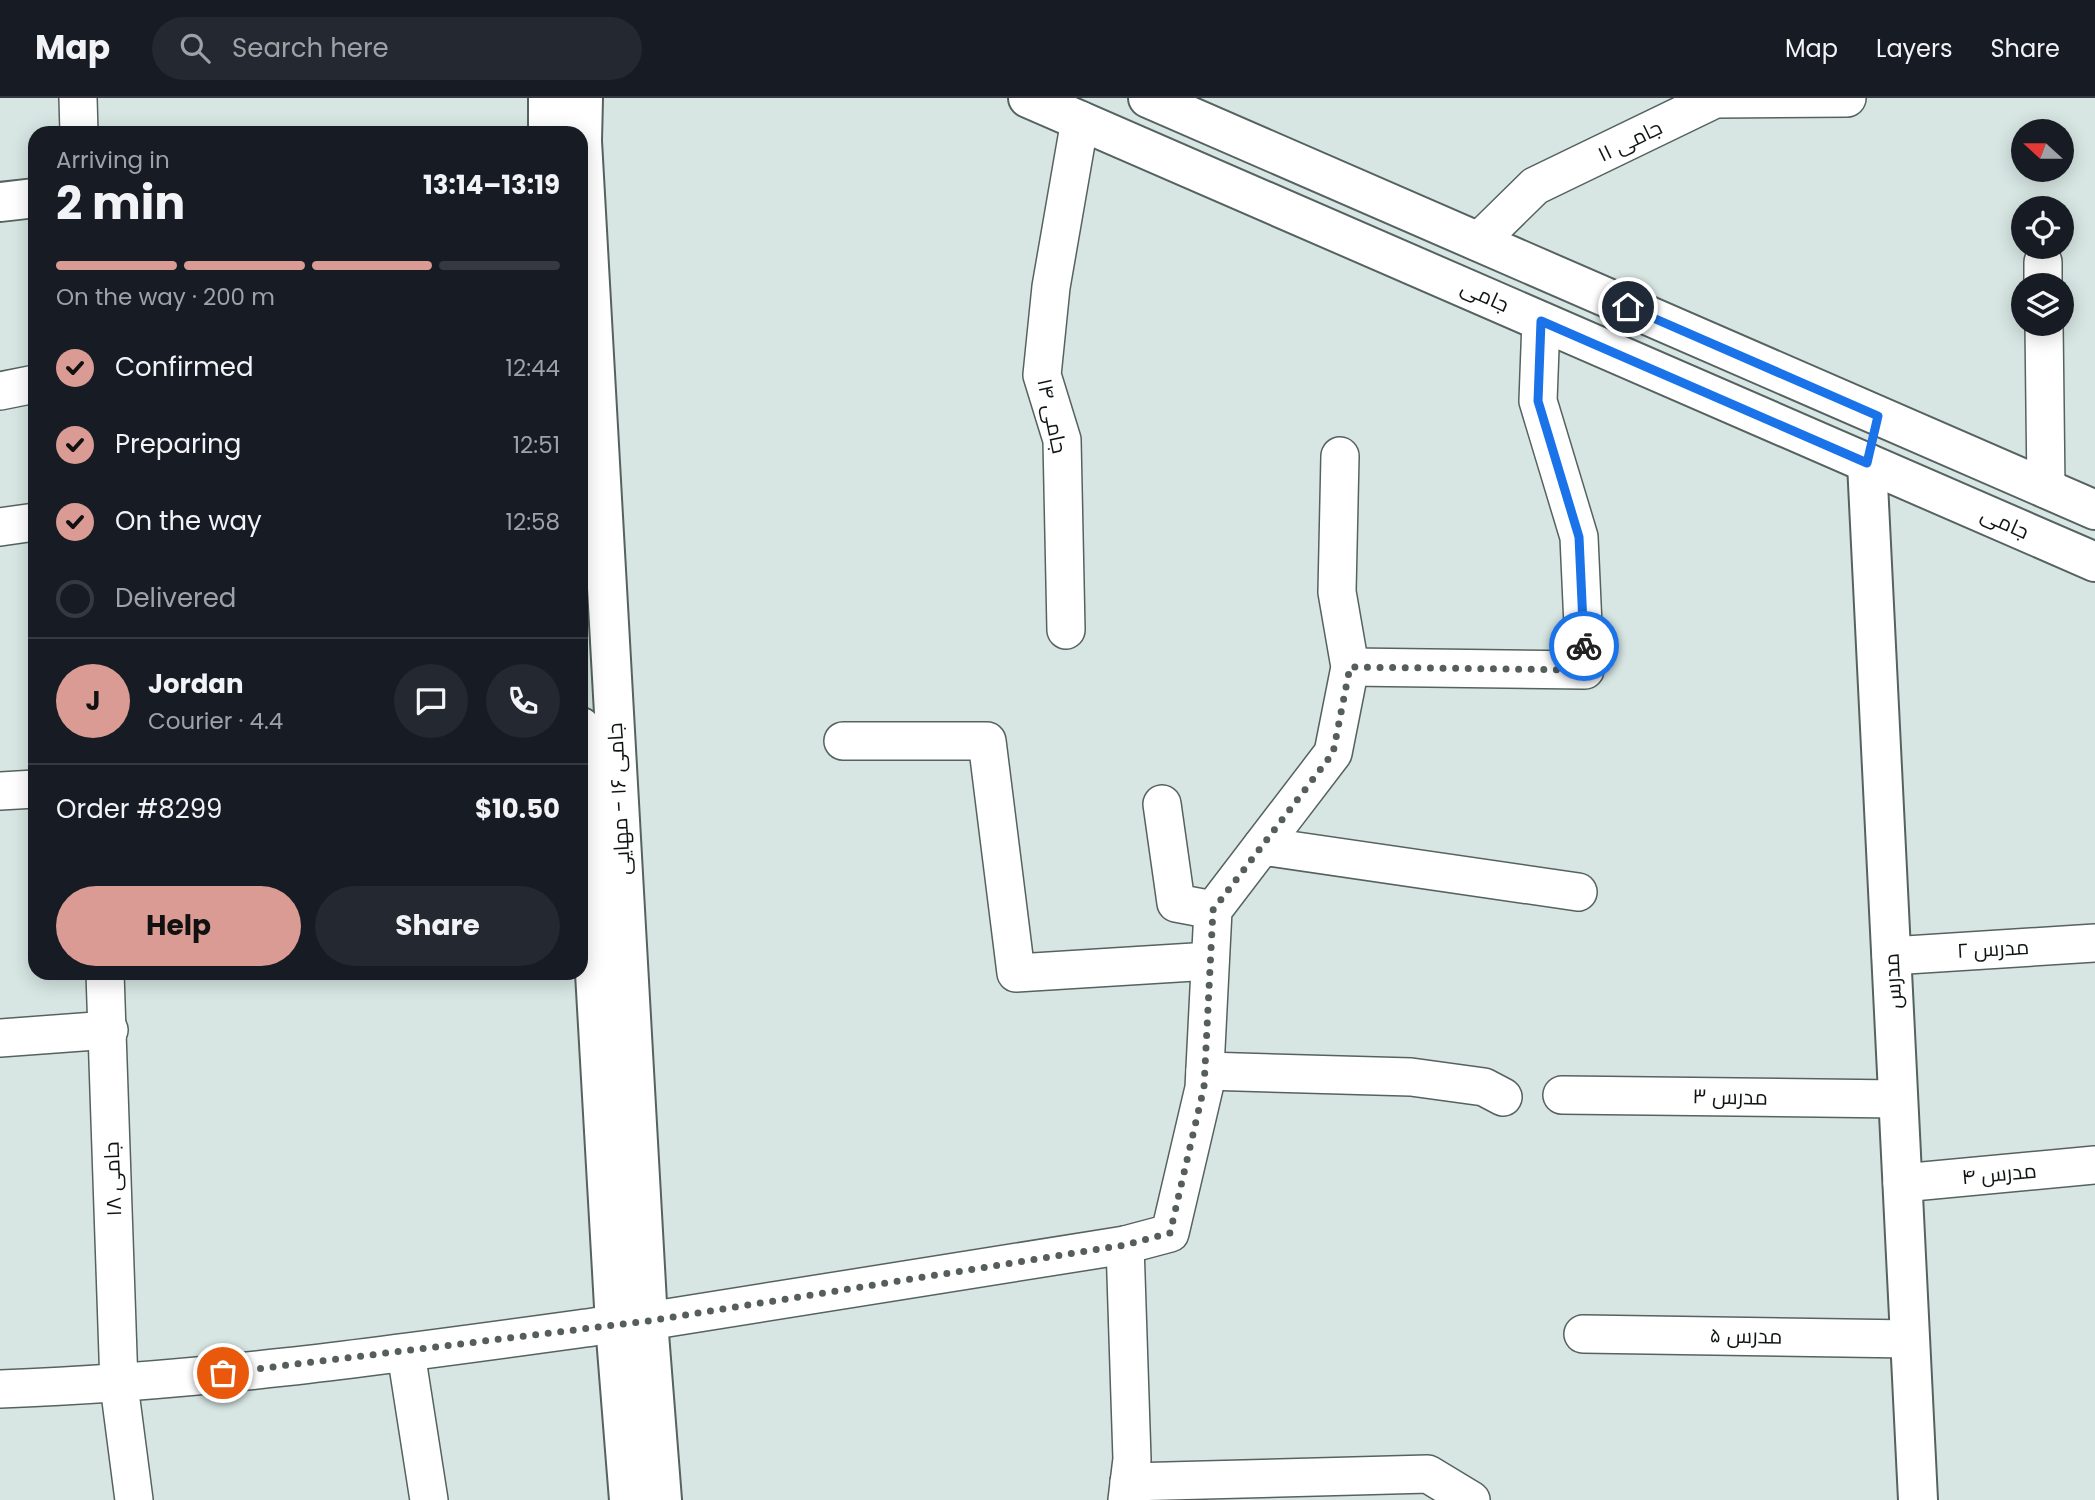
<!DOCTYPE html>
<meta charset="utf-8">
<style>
:root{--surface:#171b24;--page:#242831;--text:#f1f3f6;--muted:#9ea1a6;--line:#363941;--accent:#d99b93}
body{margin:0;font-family:Poppins,Cairo,sans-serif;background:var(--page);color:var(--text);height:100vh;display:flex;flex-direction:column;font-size:26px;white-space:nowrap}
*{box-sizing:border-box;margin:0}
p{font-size:23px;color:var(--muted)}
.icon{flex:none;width:38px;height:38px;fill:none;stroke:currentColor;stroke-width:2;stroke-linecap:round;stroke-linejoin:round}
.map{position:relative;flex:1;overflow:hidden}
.panel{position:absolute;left:28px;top:28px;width:560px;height:854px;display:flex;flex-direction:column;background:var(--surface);border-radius:21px;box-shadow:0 4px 18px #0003}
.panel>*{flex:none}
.needle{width:46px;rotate:291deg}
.buttons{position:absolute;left:2011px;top:21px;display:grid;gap:14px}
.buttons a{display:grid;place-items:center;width:63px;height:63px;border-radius:50%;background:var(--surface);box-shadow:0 4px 18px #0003;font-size:35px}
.pin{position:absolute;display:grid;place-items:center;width:60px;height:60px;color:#fff;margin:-30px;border:4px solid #fff;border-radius:50%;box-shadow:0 2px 7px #0007}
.courier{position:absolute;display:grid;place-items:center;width:70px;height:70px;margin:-35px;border:5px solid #1a73e8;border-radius:50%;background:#fff;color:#222;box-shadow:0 2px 9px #0007}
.head em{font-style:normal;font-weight:700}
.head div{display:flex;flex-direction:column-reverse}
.head{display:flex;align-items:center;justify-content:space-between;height:119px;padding:0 28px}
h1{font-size:46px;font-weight:700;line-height:52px}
.bar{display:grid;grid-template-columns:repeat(4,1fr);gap:10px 7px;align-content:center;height:84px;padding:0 28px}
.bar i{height:9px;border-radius:5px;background:var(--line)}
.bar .selected{background:var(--accent)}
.bar p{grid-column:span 4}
.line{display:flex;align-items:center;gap:18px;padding:0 28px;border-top:2px solid var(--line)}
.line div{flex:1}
.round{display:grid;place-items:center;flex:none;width:74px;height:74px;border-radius:37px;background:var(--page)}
ol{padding:0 28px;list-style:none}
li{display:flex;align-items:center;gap:21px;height:77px}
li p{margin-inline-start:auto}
li .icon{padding:7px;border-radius:50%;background:var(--accent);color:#111;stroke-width:4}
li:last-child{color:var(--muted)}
li i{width:38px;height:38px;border:4px solid var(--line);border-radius:50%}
.action{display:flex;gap:14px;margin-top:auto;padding:14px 28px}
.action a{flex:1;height:80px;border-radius:42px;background:var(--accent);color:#111;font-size:28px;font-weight:700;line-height:80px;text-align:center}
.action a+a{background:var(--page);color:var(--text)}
header{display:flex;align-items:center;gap:42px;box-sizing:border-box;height:98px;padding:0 35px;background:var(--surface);border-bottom:2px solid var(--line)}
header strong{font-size:33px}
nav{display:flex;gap:38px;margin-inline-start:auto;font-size:24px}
.search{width:490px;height:63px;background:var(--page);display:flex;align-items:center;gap:18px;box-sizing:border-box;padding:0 24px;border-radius:38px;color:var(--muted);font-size:26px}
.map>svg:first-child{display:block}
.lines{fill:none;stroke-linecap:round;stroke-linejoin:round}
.minor-casing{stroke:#556260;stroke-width:40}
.tertiary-casing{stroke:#556260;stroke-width:42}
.secondary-casing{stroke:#556260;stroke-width:42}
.minor{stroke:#fff;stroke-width:37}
.tertiary{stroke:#fff;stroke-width:38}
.secondary{stroke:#fff;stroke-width:38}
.done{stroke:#565e5c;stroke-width:7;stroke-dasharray:0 12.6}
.route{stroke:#1a73e8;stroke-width:9}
.labels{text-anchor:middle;stroke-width:7;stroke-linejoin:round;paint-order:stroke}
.street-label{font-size:21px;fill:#101514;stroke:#fff}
</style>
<header>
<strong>Map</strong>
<div class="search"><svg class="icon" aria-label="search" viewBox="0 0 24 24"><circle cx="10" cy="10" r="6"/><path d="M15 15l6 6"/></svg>Search here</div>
<nav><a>Map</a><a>Layers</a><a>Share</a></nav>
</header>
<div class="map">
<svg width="2095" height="1402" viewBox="0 0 2095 1402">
<rect width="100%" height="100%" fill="#d7e6e3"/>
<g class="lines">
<g class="minor-casing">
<g id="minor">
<path d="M 78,0 L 79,35"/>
<path d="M 1478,144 L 1535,88 L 1715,1 L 1847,0"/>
<path d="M 2043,164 L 2043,187"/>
<path d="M 2044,226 L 2046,391"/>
<path d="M 0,293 L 35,286"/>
<path d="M 0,429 L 35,424"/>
<path d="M 1066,532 L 1062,342 L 1042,277 L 1051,189 L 1080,22"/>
<path d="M 1350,569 L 1585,572 L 1579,439 L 1538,303 L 1541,223"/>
<path d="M 843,643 L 987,643 L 1016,875 L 1210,863"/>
<path d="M 0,693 L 35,691"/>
<path d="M 1162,706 L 1176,805 L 1213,812"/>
<path d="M 1262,748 L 1578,794"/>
<path d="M 1891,858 L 2095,845"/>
<path d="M 105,875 L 119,1287 L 134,1402"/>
<path d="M 0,940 L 109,932"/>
<path d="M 1205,973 L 1411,979 L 1484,989 L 1503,999"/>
<path d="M 1562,997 L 1898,1001"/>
<path d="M 1902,1085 L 2095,1067"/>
<path d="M 1125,1147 L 1132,1361 L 1127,1402"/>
<path d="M 648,1223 L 1125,1147 L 1170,1135 L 1204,990 L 1213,812 L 1333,655 L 1350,569 L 1337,494 L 1340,358"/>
<path d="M 1583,1236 L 1910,1241"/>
<path d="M 406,1255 L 429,1402"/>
<path d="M 0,1291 C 206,1284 411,1254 615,1226"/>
<path d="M 1129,1384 L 1428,1376 L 1471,1402"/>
</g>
</g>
<g class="tertiary-casing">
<g id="tertiary">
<path d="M 583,0 L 582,43 L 648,1223 L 662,1402"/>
<path d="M 548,35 L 548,0"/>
<path d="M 0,104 L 35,100"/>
<path d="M 1867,365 L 1918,1402"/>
<path d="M 581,629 L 615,1226 L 629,1402"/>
</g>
</g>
<g class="secondary-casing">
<g id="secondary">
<path d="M 1028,0 L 2095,464"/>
<path d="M 1148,0 L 2095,412"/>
</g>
</g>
<use href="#minor" class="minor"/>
<use href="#tertiary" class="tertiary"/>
<use href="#secondary" class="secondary"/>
</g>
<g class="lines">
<path class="done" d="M 223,1275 L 648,1223 L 1125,1147 L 1170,1135 L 1204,989 L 1213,812 L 1333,655 L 1350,569 L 1585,572 L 1584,548"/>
<path class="route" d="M 1584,548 L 1579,439 L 1538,303 L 1541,223 L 1867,365 L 1878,318 L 1628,209"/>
</g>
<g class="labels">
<g class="street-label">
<text transform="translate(1630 43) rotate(-26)" y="7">جامی ۱۱</text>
<text transform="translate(1485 198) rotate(24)" y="7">جامی</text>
<text transform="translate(1052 318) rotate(78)" y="7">جامی ۱۴</text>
<text transform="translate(2005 425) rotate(24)" y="7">جامی</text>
<text transform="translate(619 701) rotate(-93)" y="7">جامی ۱۶ - مهایی</text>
<text transform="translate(1993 851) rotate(-3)" y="7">مدرس ۲</text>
<text transform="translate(1893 883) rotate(-93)" y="7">مدرس</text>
<text transform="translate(1730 999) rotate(1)" y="7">مدرس ۳</text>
<text transform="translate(1999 1076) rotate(-5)" y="7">مدرس ۴</text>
<text transform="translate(113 1081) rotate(-92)" y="7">جامی ۱۸</text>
<text transform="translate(1746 1238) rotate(1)" y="7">مدرس ۵</text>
</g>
</g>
</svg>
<div class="buttons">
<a><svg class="needle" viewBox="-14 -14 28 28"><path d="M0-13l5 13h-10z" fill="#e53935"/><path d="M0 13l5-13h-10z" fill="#9ea1a6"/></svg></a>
<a><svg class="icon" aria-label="locate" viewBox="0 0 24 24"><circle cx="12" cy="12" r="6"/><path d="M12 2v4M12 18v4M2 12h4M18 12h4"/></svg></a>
<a><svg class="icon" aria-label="layers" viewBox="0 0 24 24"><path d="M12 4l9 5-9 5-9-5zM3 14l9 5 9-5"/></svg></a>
</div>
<div class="pin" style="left:223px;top:1275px;background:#ea580c"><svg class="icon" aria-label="bag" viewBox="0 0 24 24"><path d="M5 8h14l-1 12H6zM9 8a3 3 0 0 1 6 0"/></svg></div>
<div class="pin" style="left:1628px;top:209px;background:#1f2937"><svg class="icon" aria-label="home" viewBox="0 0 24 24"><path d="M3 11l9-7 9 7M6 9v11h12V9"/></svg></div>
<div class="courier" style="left:1584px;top:548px"><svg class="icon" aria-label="bike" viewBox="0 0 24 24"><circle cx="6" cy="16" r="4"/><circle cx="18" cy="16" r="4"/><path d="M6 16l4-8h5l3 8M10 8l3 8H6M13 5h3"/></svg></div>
<section class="panel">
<div class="head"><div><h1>2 min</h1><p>Arriving in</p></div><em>13:14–13:19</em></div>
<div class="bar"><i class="selected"></i><i class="selected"></i><i class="selected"></i><i></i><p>On the way · 200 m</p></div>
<ol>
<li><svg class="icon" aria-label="check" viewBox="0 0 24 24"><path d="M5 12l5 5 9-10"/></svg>Confirmed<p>12:44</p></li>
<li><svg class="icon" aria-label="check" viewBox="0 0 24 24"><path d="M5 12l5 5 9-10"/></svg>Preparing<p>12:51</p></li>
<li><svg class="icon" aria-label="check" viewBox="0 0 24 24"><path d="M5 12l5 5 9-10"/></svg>On the way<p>12:58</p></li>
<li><i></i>Delivered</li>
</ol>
<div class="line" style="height:126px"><b class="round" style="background:var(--accent);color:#111">J</b><div><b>Jordan</b><p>Courier · 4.4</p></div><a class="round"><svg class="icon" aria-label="chat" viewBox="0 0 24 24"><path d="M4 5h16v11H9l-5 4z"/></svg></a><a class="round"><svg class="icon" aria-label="phone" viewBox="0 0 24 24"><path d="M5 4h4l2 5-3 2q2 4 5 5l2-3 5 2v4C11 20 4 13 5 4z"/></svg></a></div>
<div class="line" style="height:91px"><div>Order #8299</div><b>$10.50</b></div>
<div class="action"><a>Help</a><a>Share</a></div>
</section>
</div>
